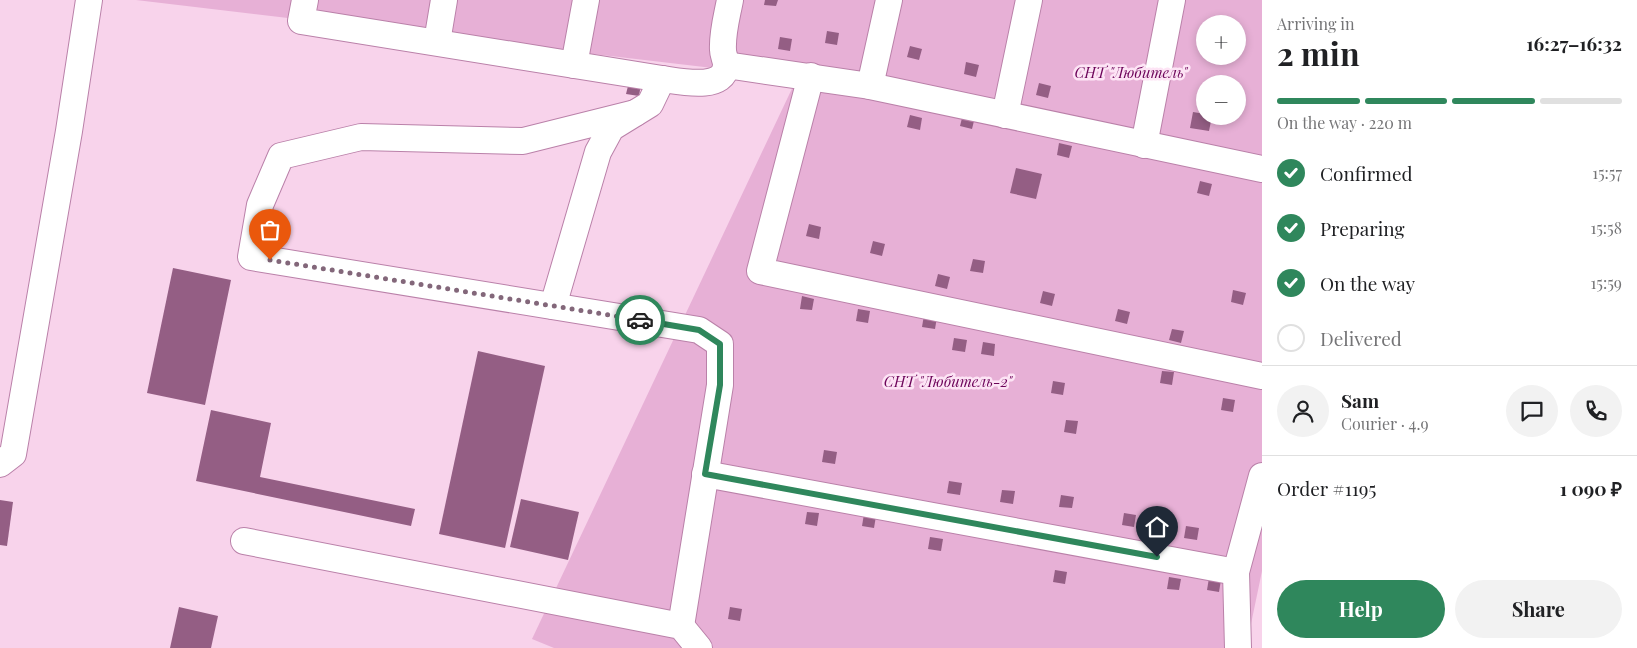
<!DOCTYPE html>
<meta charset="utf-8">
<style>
:root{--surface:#fff;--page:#f2f2f2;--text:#202124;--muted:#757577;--line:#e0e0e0;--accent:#2f875c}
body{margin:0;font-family:"Playfair Display",serif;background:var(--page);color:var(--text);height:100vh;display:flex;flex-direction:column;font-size:19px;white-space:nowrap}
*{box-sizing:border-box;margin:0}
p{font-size:16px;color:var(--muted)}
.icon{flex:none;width:28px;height:28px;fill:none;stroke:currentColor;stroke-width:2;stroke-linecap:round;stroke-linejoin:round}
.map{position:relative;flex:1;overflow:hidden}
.panel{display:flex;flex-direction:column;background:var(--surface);width:375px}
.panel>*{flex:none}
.tools{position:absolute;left:1196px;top:15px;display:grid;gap:10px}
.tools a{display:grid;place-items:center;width:50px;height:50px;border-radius:50%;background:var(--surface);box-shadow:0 2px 8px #0003;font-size:25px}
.pin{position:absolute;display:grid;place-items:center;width:42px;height:42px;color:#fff;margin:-51px -21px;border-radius:50% 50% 50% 0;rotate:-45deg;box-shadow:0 0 5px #0007}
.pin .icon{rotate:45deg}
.courier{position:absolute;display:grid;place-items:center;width:50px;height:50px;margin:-25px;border:4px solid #2f875c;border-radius:50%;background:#fff;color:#222;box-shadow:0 1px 6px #0007}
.head em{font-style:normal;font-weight:700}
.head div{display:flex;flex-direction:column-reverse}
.head{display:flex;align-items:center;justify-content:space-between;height:85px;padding:0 15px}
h1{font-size:32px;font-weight:700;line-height:38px}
.bar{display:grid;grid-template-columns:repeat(4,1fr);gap:8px 5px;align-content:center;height:60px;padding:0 15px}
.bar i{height:6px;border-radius:4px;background:var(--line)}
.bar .on{background:var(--accent)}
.bar p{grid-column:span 4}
.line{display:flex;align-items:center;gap:12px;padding:0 15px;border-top:1px solid var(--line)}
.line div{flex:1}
.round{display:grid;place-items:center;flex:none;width:52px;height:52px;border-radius:26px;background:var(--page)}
ol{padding:0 15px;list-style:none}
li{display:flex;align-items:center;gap:15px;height:55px}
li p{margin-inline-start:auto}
li .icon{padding:5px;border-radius:50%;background:var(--accent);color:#fff;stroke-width:4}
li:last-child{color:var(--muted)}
li i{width:28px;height:28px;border:2px solid var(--line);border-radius:50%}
.cta{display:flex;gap:10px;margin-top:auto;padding:10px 15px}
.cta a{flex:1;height:58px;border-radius:30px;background:var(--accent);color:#fff;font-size:20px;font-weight:700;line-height:58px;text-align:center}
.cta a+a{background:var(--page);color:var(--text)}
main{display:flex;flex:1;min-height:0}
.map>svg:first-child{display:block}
.green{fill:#e7b0d6;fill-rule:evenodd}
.building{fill:#945e84}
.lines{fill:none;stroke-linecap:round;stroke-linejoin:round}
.minor-casing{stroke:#ba81a9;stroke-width:28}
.minor{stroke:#fff;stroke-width:26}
.done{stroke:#83677a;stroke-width:5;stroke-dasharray:0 9}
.route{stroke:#2f875c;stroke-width:6}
.labels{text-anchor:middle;stroke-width:5;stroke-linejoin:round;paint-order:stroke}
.park-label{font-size:15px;font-style:italic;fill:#6c0359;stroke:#fde4f5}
</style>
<main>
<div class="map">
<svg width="1262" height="648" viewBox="0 0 1262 648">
<rect width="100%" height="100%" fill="#f8d3eb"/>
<path class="green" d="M 136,0 L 1262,0 L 1262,571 L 1246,648 L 554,648 L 532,639 L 797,78 ZM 1205,24 L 1238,24 L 1238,56 L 1205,56 ZM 1205,84 L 1238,84 L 1238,116 L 1205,116 Z"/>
<g class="building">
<path d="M 765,0 L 778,0 L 776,6 L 764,5 Z"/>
<path d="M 827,31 L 839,33 L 837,45 L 825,43 Z"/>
<path d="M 780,37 L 792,39 L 790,51 L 778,49 Z"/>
<path d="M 910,46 L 922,49 L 919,60 L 907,57 Z"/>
<path d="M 966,62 L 979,65 L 976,77 L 964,74 Z"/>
<path d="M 629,82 L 641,84 L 639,96 L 626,94 Z"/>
<path d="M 1039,83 L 1051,86 L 1048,98 L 1036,95 Z"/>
<path d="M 1193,112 L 1205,114 L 1205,116 L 1212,116 L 1209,131 L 1190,128 Z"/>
<path d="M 963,114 L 975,117 L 972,129 L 960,126 Z"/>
<path d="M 910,115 L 922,118 L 920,130 L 907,127 Z"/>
<path d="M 1059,143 L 1072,146 L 1069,158 L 1057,155 Z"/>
<path d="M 1016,168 L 1042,174 L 1036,199 L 1010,193 Z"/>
<path d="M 1200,181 L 1212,184 L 1209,196 L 1197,193 Z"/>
<path d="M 809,224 L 821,227 L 819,239 L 806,236 Z"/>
<path d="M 873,241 L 885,244 L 882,256 L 870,253 Z"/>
<path d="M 973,259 L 985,261 L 983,273 L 970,271 Z"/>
<path d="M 173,268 L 231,280 L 205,405 L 147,393 Z"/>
<path d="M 938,274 L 950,277 L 947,289 L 935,286 Z"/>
<path d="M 1233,290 L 1246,293 L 1243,305 L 1231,302 Z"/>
<path d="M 1043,291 L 1055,294 L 1052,306 L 1040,303 Z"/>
<path d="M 802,296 L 814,299 L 812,310 L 800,309 Z"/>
<path d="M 858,309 L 870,311 L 868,323 L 856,321 Z"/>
<path d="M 1118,309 L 1130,312 L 1127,324 L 1115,321 Z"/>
<path d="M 924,315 L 937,317 L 935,329 L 922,327 Z"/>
<path d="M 1172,329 L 1184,331 L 1181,343 L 1169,340 Z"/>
<path d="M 954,338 L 967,340 L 965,352 L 952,350 Z"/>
<path d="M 983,342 L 995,344 L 994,356 L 981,354 Z"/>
<path d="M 478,351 L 545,366 L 505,548 L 439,534 Z"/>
<path d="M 1162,371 L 1174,372 L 1172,385 L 1160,383 Z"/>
<path d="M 1053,381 L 1065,383 L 1063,395 L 1051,393 Z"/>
<path d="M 1223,398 L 1235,400 L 1233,412 L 1221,410 Z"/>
<path d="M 211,410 L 271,423 L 260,477 L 415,509 L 411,526 L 196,481 Z"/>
<path d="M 1066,420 L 1078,421 L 1076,434 L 1064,432 Z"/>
<path d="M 824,450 L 837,452 L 835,464 L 822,462 Z"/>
<path d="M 949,481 L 962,483 L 960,495 L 947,493 Z"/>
<path d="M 1002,490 L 1015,491 L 1013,504 L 1000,502 Z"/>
<path d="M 1061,495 L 1074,497 L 1072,508 L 1059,507 Z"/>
<path d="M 521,499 L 579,512 L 568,560 L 510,547 Z"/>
<path d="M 0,500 L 13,502 L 7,546 L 0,545 Z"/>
<path d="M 807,512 L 819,513 L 817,526 L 805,524 Z"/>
<path d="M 1124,513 L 1136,515 L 1134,527 L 1122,525 Z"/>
<path d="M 864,514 L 876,516 L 874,528 L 862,526 Z"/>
<path d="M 1186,526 L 1199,528 L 1197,540 L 1184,538 Z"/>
<path d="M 930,537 L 943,539 L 941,551 L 928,549 Z"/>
<path d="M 1055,570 L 1067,572 L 1065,584 L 1053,582 Z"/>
<path d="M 1169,577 L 1181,579 L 1179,590 L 1167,589 Z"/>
<path d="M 1209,578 L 1221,580 L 1219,592 L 1207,590 Z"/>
<path d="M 179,607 L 218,616 L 211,648 L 170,648 Z"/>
<path d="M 730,607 L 742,609 L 740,621 L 728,619 Z"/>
</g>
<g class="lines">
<g class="minor-casing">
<g id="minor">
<path d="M 305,0 L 301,21 L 662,79 C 678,81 725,92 726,65 C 726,60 723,55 723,50 C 722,33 727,16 730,0"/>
<path d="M 437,42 L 444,0"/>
<path d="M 574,65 L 586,0"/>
<path d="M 726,65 L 870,86 L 1262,169"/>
<path d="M 811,76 L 760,271 L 1262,376"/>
<path d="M 870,86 L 889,0"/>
<path d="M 635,113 L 523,141 L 361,137 L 281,156 L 260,205 L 251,257 L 699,330 L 720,344 L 720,385 L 681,626"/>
<path d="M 1005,115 L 1029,0"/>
<path d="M 1144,145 L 1172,0"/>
<path d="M 553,306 L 598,152 L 611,128 L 650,104 L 662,79"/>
<path d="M 0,464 L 13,454 L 69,131 L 89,0"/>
<path d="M 705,474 L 1236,572"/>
<path d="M 244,541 L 681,626 L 699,648"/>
<path d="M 1238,648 L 1236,572 L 1262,476"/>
</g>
</g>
<use href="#minor" class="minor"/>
</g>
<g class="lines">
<path class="done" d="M 270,260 L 640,320"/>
<path class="route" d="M 640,320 L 699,330 L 720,344 L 720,385 L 705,474 L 1157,557"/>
</g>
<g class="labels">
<g class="park-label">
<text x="1131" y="78">СНТ "Любитель"</text>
<text x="948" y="387">СНТ "Любитель-2"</text>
</g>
</g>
</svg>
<div class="tools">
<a>+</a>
<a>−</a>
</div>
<div class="pin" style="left:270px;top:260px;background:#ea580c"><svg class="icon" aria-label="bag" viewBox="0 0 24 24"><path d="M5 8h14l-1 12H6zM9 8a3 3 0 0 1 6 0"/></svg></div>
<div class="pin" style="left:1157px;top:557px;background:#1f2937"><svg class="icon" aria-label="home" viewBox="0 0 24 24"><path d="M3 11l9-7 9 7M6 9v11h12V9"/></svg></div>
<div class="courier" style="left:640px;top:320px"><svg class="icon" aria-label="car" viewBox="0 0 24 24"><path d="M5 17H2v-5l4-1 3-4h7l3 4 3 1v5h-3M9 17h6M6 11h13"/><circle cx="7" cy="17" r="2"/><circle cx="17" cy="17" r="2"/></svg></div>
</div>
<section class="panel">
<div class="head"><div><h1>2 min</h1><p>Arriving in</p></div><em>16:27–16:32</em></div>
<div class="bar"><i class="on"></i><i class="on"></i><i class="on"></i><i></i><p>On the way · 220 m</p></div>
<ol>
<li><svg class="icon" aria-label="check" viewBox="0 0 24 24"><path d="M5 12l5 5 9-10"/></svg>Confirmed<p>15:57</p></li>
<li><svg class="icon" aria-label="check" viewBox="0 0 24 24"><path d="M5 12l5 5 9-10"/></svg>Preparing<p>15:58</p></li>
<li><svg class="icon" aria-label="check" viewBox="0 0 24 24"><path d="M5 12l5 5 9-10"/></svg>On the way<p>15:59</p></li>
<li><i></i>Delivered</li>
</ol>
<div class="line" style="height:90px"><a class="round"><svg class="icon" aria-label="person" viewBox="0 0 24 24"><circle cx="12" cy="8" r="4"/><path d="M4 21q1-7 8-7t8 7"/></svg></a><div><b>Sam</b><p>Courier · 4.9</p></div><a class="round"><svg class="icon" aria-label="chat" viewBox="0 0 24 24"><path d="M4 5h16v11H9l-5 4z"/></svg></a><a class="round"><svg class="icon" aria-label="phone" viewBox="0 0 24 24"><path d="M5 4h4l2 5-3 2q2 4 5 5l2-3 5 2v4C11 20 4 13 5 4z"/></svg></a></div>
<div class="line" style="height:65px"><div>Order #1195</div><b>1 090 ₽</b></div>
<div class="cta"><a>Help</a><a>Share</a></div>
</section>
</main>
